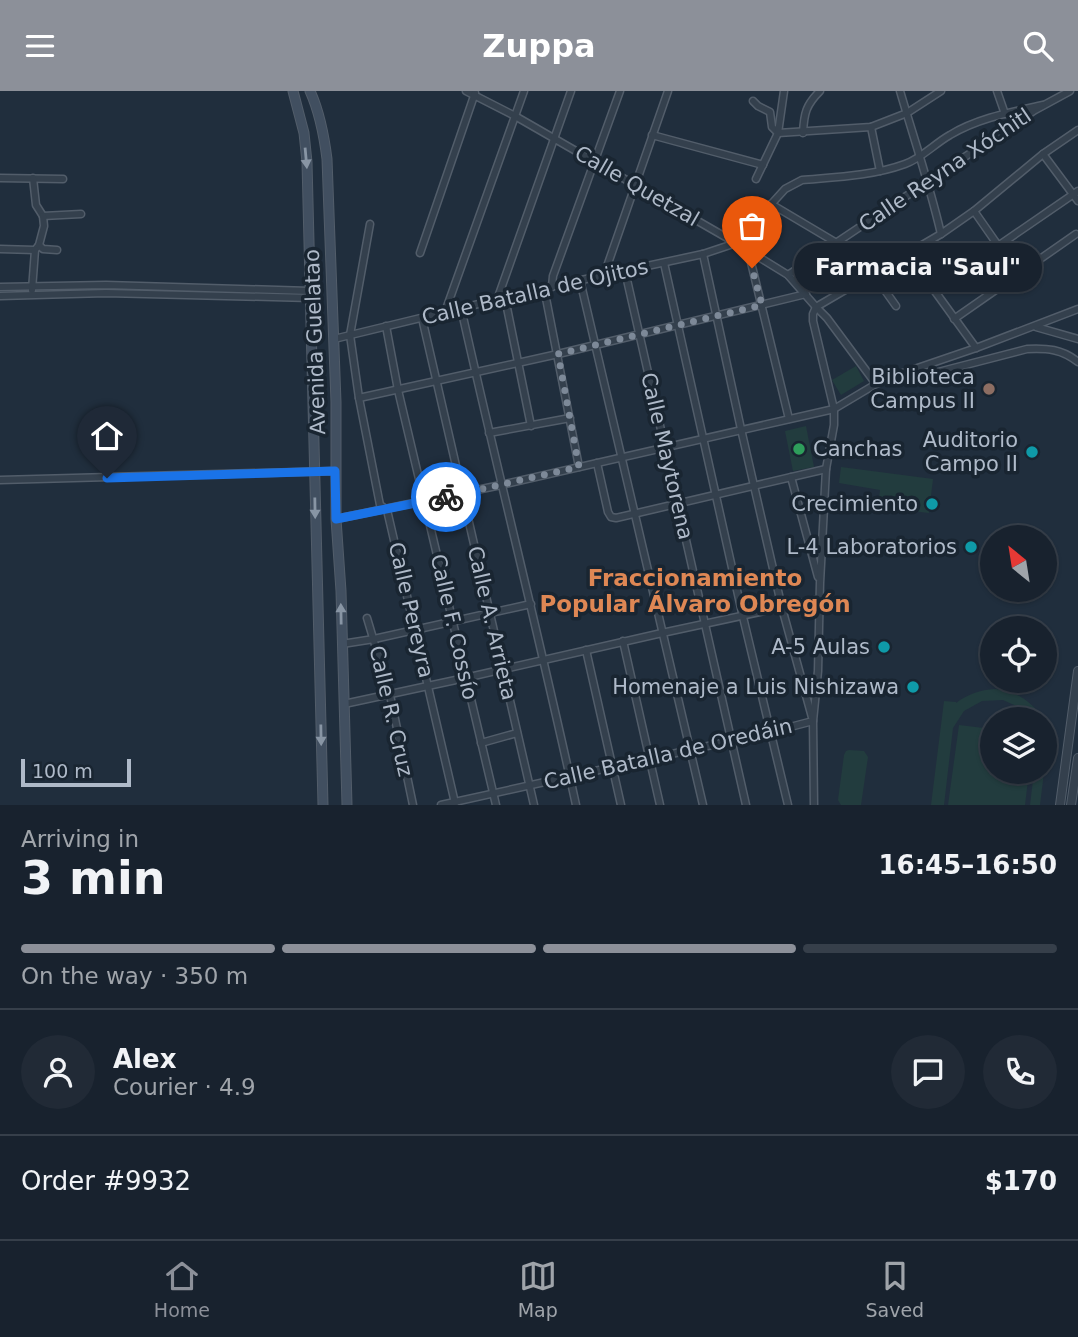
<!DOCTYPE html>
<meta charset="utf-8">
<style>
:root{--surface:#18222e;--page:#212a36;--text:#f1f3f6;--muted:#9fa4aa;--line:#363f4a;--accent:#8c9099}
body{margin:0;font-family:"DejaVu Sans",sans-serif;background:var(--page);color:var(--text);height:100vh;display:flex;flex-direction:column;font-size:26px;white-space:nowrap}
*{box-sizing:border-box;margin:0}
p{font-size:23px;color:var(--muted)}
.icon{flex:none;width:38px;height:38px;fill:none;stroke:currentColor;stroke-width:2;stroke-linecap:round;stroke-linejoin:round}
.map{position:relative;height:714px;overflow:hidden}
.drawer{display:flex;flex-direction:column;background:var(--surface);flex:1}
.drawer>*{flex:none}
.needle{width:46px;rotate:330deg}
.controls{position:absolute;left:980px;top:434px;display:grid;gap:14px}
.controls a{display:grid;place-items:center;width:77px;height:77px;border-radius:50%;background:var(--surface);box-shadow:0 2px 5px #0004,0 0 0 2px var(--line);font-size:35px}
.scale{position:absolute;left:21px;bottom:18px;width:110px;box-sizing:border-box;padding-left:7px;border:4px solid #afbac9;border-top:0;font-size:19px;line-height:24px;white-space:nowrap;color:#afbac9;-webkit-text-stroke:5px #192531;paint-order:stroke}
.pin{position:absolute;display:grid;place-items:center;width:60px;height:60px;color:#fff;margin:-72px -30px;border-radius:50% 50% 50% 0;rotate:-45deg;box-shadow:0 0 7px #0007}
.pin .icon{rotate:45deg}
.courier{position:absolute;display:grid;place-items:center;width:70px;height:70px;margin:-35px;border:5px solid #1a73e8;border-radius:50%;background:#fff;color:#222;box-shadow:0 2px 9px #0007}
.bubble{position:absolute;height:49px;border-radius:24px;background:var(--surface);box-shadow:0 2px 5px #0004,0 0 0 2px var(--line);font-size:23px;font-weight:600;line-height:49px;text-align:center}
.headline em{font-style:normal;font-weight:600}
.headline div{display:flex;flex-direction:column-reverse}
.headline{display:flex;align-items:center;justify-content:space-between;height:119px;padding:0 21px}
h1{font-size:46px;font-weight:600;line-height:52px}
.bar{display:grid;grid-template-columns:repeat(4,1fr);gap:10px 7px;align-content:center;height:84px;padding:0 21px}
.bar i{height:9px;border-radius:5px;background:var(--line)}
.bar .on{background:var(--accent)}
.bar p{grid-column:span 4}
.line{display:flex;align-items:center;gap:18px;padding:0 21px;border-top:2px solid var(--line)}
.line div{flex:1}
.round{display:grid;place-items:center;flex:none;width:74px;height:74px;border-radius:37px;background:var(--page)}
header{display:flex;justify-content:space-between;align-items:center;height:91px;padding:0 21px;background:var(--accent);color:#fff;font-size:32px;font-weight:600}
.tab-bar{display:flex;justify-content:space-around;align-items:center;height:98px;border-top:2px solid var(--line);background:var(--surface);font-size:19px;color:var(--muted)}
.tab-bar a{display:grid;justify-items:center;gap:4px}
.tab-bar .on{color:var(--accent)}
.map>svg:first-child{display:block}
.green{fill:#223c3e}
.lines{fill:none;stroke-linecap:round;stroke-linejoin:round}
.minor-casing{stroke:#525d6a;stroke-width:9}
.tertiary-casing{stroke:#525d6a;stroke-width:10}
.secondary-casing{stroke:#525d6a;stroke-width:11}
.minor{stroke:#34404d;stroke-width:6}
.tertiary{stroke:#34404d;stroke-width:8}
.secondary{stroke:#414f60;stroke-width:9}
.oneway{fill:#8895a4}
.done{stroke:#7d8998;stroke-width:7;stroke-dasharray:0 12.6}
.route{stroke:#1a73e8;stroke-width:9}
.education-dot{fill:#8d6e63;stroke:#192531;stroke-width:2.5}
.leisure-dot{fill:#2e9e5b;stroke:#192531;stroke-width:2.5}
.culture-dot{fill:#0f9aa8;stroke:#192531;stroke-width:2.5}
.labels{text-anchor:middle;stroke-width:7;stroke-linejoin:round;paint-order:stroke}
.street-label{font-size:21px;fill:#afbac9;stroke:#192531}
.poi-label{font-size:21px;fill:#afbac9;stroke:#192531;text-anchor:end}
.neighbourhood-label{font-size:23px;font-weight:bold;fill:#de8754;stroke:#192531}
</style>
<header><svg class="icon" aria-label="menu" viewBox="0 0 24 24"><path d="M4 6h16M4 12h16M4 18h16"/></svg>Zuppa<svg class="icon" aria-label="search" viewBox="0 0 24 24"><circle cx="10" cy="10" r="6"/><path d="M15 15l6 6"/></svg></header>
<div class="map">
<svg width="1078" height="714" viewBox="0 0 1078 714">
<rect width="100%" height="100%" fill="#202e3d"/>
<g class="green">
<path d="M 856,275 L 864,290 L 841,304 L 832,289 Z"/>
<path d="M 806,335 L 814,376 L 793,380 L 785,340 Z"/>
<path d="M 841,376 L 933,388 L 929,422 L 878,416 L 880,399 L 839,392 Z"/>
<path d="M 995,598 C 1016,600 1032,610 1043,628 L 1031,628 L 1021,617 L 1003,609 L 982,610 L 964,620 L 953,637 L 944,714 L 931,714 L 944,610 L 956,611 L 956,612 C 968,603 980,599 995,598 Z"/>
<path d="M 959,634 L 992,638 L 992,681 L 1029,681 L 1025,714 L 948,714 Z"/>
<path d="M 849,659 L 864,660 L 868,666 L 861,714 L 841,714 L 838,709 L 844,664 L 846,660 Z"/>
<path d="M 1034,681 L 1044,681 L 1040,714 L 1030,714 Z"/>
</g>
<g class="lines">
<g class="minor-casing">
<g id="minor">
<path d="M 466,0 L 515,25 L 736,152 L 788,184 L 816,216 L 827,227 L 876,293"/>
<path d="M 900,0 C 914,48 930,95 941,143"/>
<path d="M 997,0 L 1005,23"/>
<path d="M 753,10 L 758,15 L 770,21 L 772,36 L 778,42"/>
<path d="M 871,36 L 880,80"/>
<path d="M 778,42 L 871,36 L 907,22 L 941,0"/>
<path d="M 803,42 C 804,22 806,14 820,0"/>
<path d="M 652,44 L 763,74"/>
<path d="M 1043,63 L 1078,110"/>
<path d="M 0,87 L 63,88"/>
<path d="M 33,87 L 36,114 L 43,125 L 81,123"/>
<path d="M 756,88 L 778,42 L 784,0"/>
<path d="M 771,113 L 835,151"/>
<path d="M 974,120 L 1018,183"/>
<path d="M 370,133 L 350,244 L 359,307 L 380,414 L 387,419 L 455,712"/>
<path d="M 39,154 L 44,135 L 43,125"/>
<path d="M 0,158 L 35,159 L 39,154 L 43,158 L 57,159"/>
<path d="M 748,159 L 789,328"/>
<path d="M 420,162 L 475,2"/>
<path d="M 911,162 L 934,199 L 976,257"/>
<path d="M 664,172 L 743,526 L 788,714"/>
<path d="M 625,180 L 746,714"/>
<path d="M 604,184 L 668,0"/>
<path d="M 788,184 L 1035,19 L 1070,0"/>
<path d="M 874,184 L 896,215"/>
<path d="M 580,189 L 703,714"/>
<path d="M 0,196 L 106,194 L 310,200"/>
<path d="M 552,196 L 553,185 L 620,0"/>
<path d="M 544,197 L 579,376"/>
<path d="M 32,199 L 35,159"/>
<path d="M 934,199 L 1078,100"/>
<path d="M 0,205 L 106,202 L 311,207"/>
<path d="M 505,207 L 531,335"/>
<path d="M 497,209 L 571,0"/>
<path d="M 461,217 C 498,383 540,548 576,714"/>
<path d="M 445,221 L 524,0"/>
<path d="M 422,227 L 534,714"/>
<path d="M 954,228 L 1076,143"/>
<path d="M 386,235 L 398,299 L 496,714"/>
<path d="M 1036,236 L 1078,248"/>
<path d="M 334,248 L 544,197 L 703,163 L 736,152 L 785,98 L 802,89 C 837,86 872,85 905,73 C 922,67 934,53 950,44 C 978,27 1012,21 1043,14"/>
<path d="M 889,290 L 915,287 L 1027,258 C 1047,257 1062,258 1078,271"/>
<path d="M 359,307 L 558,263 L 806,203"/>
<path d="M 489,342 L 570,327"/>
<path d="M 597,372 L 608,421 L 611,426 L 616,427 L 826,378"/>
<path d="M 791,386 L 818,486"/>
<path d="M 0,389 L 335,380"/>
<path d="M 336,428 L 501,394 L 834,318 L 876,293 L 897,284 L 976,257 L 1078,218"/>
<path d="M 367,527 L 390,604 L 413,714"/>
<path d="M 623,550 L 660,714"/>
<path d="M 342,553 L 374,548 L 531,513"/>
<path d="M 586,559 L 621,714"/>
<path d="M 344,613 L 465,587 L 662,542 L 820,508"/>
<path d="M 481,652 L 517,642"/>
<path d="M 441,714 L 771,641 L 813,630 L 782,517 L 741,338 L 703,163"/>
<path d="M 814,714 L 813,630 L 818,580 L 820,492 L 826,378 L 834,334 L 834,318 L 813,230 L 813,223 L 816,216 L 941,143 L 974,120 L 1043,63 L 1078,39"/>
</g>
</g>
<g class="tertiary-casing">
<g id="tertiary">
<path d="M 1060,714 L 1078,580"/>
<path d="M 1071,714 L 1078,667"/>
</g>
</g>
<g class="secondary-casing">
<g id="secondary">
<path d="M 293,0 L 304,42 L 307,71 L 323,714"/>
<path d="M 310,0 C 320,22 324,44 327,68 L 336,311 L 336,428 L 341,500 L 347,714"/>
</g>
</g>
<use href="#minor" class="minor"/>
<use href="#tertiary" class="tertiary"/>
<use href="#secondary" class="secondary"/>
</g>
<defs><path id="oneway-solid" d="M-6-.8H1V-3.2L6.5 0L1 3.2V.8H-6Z" transform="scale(1.75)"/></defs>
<g class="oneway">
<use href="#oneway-solid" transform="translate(306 67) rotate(85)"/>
<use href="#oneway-solid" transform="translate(315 417) rotate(89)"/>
<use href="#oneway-solid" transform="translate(341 523) rotate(-91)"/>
<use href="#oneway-solid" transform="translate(321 644) rotate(89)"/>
</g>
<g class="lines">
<path class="done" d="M 446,406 L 579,376 L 558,263 L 762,214 L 752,177"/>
<path class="route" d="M 107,387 L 335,380 L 336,428 L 446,406"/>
</g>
<circle class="education-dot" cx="989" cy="298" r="7"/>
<circle class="leisure-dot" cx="799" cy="358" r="7"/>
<g class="culture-dot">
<circle cx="1032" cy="361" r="7"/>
<circle cx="932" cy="413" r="7"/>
<circle cx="971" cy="456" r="7"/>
<circle cx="884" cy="556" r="7"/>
<circle cx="913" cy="596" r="7"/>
</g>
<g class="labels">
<g class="street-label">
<text transform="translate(945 79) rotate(-34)" y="7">Calle Reyna Xóchitl</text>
<text transform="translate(637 95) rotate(30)" y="7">Calle Quetzal</text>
<text transform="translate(535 201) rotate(-13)" y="7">Calle Batalla de Ojitos</text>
<text transform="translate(315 251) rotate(-92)" y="7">Avenida Guelatao</text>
<text transform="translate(667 365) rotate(77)" y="7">Calle Maytorena</text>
<text transform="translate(411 519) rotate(77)" y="7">Calle Pereyra</text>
<text transform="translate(492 532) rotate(77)" y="7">Calle A. Arrieta</text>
<text transform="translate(454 536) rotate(77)" y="7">Calle F. Cossío</text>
<text transform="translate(391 620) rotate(77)" y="7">Calle R. Cruz</text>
<text transform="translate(668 663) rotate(-13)" y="7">Calle Batalla de Oredáin</text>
</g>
<g class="poi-label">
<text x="975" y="293">Biblioteca<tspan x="975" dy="24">Campus II</tspan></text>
<text x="1018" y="356">Auditorio<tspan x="1018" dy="24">Campo II</tspan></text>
<text x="813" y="365" text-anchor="start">Canchas</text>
<text x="918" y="420">Crecimiento</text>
<text x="957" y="463">L-4 Laboratorios</text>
<text x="870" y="563">A-5 Aulas</text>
<text x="899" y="603">Homenaje a Luis Nishizawa</text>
</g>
<g class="neighbourhood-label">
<text x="695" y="495">Fraccionamiento<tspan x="695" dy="26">Popular Álvaro Obregón</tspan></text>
</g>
</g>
</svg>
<div class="controls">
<a><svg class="needle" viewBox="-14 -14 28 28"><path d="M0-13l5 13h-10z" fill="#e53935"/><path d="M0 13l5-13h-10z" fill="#9fa4aa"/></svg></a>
<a><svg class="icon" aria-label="locate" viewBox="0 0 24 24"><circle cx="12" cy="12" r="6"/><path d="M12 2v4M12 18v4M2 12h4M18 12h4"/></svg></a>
<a><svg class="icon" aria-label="layers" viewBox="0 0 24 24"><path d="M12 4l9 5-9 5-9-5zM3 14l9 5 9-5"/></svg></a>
</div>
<div class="scale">100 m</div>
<div class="pin" style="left:752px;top:177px;background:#ea580c"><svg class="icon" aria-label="bag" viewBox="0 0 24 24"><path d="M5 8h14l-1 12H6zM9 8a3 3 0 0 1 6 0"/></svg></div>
<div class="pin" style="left:107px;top:387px;background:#1f2937"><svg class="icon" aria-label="home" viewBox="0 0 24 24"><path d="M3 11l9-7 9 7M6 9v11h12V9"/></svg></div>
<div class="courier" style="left:446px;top:406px"><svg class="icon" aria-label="bike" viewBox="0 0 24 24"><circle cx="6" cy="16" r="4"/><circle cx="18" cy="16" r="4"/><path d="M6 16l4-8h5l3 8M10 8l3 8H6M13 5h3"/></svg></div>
<div class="bubble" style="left:794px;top:152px;width:248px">Farmacia &quot;Saul&quot;</div>
</div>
<section class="drawer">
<div class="headline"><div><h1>3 min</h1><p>Arriving in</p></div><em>16:45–16:50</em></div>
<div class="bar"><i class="on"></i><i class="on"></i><i class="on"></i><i></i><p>On the way · 350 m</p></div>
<div class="line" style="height:126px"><a class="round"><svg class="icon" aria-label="person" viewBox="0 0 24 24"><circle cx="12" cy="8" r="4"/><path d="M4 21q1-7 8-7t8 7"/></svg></a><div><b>Alex</b><p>Courier · 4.9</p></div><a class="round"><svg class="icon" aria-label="chat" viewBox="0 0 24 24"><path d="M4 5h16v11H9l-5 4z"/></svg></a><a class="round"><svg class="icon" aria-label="phone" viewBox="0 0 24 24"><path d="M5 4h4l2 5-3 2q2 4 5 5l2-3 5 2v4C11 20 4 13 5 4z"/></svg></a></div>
<div class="line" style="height:91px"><div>Order #9932</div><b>$170</b></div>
</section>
<nav class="tab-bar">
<a class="on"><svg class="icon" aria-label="home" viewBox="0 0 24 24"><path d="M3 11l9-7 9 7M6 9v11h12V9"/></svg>Home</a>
<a><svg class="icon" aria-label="map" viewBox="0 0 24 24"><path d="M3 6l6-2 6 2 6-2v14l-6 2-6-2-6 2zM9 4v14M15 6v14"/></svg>Map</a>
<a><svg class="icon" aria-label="saved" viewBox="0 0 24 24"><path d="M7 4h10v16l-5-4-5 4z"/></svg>Saved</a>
</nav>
